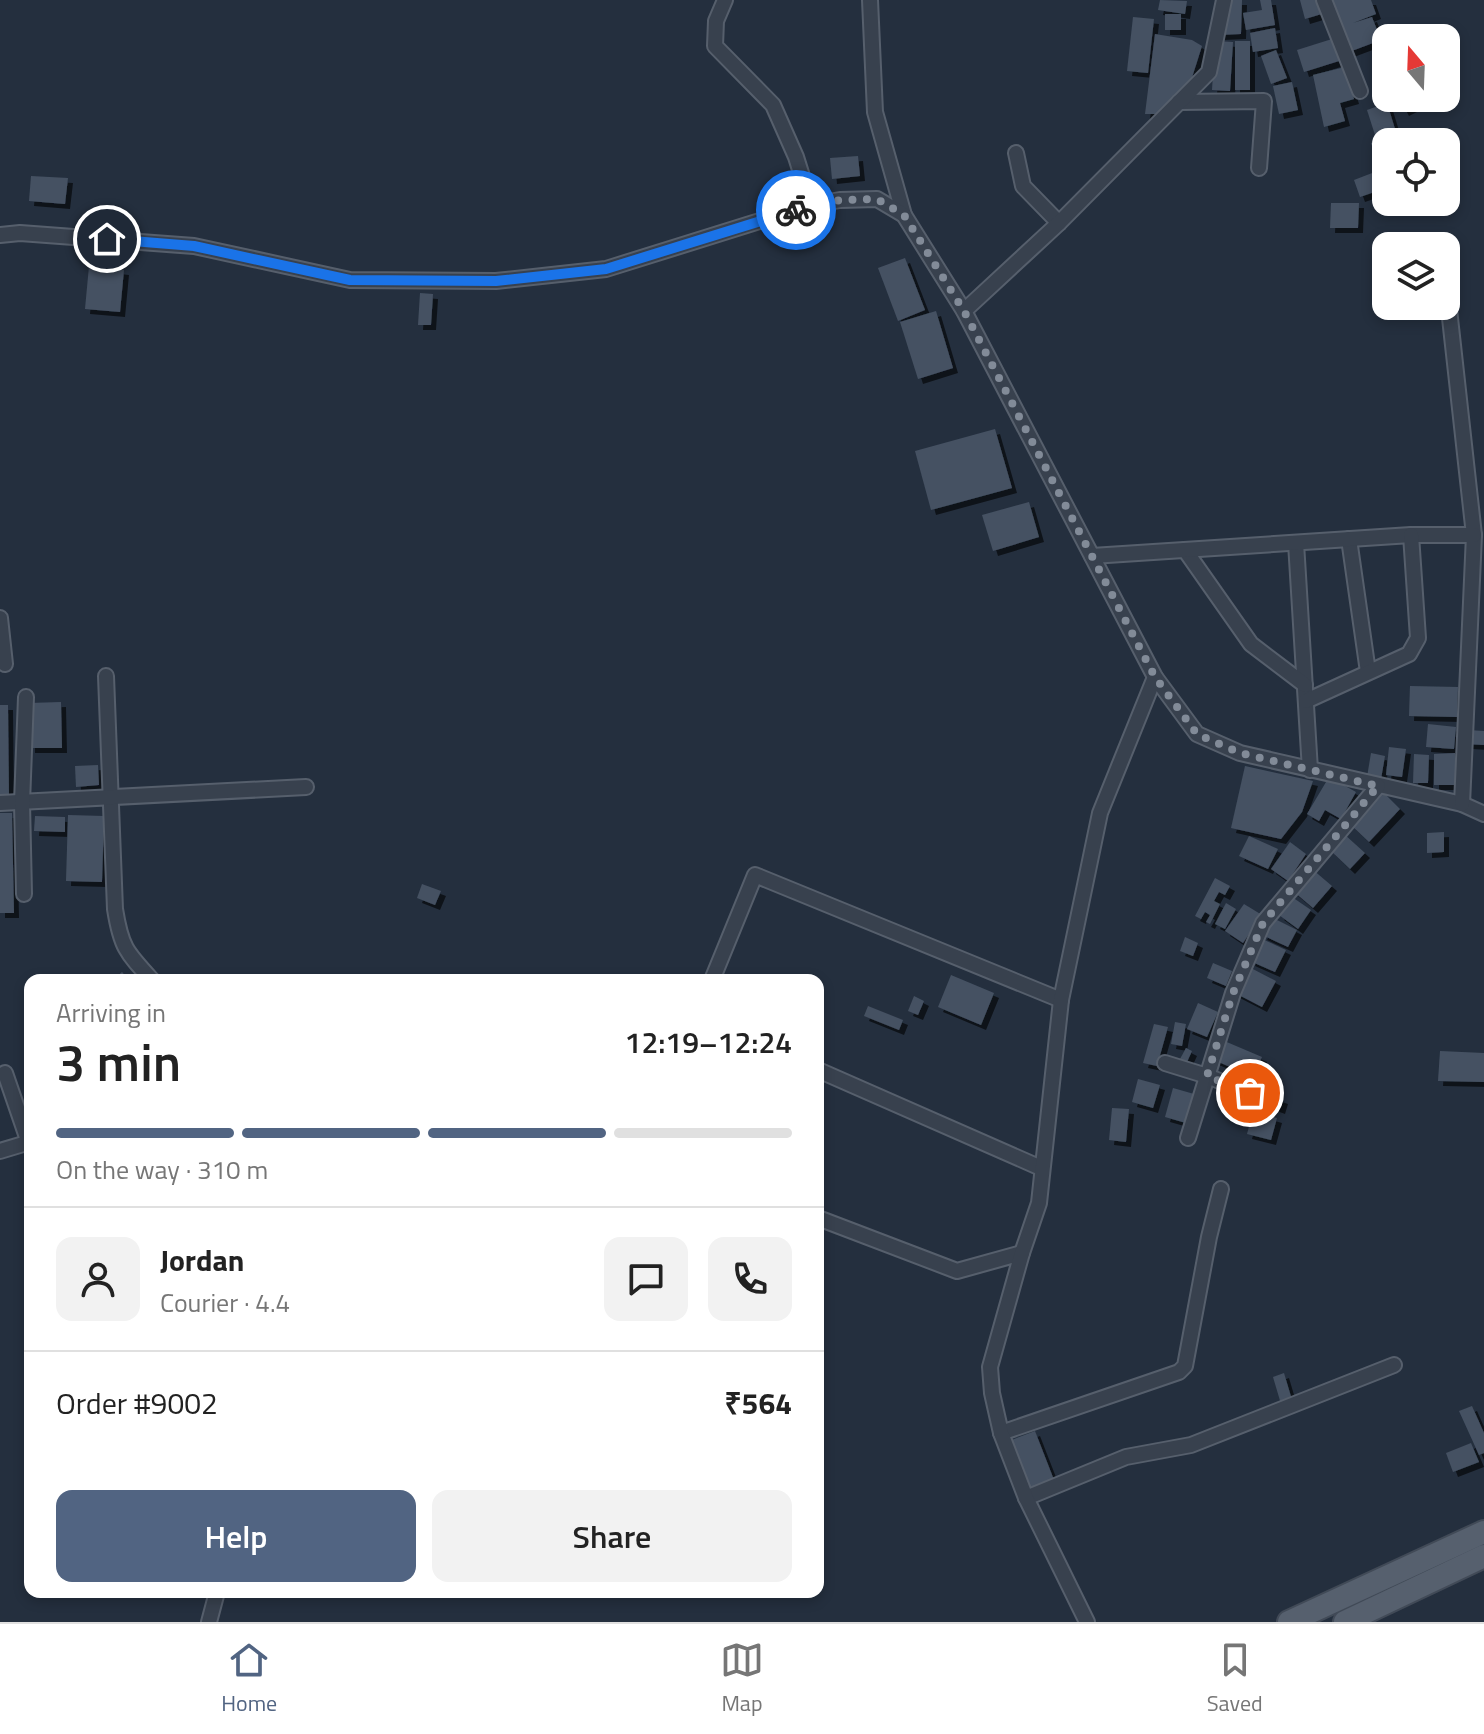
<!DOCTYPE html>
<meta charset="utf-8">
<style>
:root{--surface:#fff;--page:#f2f2f2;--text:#222;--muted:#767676;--line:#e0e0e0;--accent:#516482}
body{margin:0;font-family:"Titillium Web",sans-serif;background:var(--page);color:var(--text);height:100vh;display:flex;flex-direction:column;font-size:30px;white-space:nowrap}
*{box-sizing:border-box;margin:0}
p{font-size:26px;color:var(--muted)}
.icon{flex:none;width:44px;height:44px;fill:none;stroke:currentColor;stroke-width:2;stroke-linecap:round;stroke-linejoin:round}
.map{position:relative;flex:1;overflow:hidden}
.side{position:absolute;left:24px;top:974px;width:800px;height:624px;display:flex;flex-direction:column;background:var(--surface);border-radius:16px;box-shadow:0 4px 12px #0003}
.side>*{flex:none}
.needle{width:52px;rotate:341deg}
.tools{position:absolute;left:1372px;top:24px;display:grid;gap:16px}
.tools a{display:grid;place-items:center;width:88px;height:88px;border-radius:16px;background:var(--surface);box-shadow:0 4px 12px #0003;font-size:40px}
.pin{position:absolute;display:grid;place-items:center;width:68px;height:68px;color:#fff;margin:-34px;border:4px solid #fff;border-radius:50%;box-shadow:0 2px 8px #0007}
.courier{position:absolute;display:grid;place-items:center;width:80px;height:80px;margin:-40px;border:6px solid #1a73e8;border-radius:50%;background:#fff;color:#222;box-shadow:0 2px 10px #0007}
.headline em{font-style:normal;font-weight:600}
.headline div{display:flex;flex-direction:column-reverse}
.headline{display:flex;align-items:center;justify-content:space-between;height:136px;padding:0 32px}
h1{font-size:52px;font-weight:600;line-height:60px}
.bar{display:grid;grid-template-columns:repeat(4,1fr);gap:12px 8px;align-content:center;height:96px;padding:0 32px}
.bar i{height:10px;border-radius:6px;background:var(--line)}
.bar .active{background:var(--accent)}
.bar p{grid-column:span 4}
.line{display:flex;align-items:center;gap:20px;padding:0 32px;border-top:2px solid var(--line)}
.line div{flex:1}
.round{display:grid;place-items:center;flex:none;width:84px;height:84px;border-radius:16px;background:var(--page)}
.action{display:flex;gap:16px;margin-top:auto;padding:16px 32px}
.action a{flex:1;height:92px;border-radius:16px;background:var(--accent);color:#fff;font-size:32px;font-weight:600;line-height:92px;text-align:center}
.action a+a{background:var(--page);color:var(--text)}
.dock{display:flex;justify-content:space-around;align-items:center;height:112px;border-top:2px solid var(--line);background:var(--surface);font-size:22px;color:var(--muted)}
.dock a{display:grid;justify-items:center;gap:4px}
.dock .active{color:var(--accent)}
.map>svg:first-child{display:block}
.building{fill:#455162;filter:url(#shadow)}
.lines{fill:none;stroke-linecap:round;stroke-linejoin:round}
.street-casing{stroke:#565f6c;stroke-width:18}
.primary-casing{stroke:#414a57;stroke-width:26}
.street{stroke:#38414e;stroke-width:14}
.primary{stroke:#56606e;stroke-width:22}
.done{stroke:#828b98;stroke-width:8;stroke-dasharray:0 14.4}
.route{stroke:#1a73e8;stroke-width:10}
</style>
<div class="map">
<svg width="1484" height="1622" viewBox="0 0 1484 1622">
<defs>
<filter id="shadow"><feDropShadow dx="5" dy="5" stdDeviation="0" flood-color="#0009"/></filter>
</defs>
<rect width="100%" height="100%" fill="#242f3e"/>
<g class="building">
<path d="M 1160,0 L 1187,1 L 1185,14 L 1158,10 Z"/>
<path d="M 1226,0 L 1242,0 L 1241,34 L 1219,35 Z"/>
<path d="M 1260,0 L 1271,0 L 1275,25 L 1246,30 L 1243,13 L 1262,10 Z"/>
<path d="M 1300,0 L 1320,0 L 1325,13 L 1305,19 Z"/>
<path d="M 1331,0 L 1371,0 L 1376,14 L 1353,23 L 1372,17 L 1381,40 L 1349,52 Z"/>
<rect x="1165" y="14" width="16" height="16"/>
<path d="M 1133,17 L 1154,19 L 1148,73 L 1127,71 Z"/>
<path d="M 1275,28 L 1278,48 L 1253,52 L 1250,33 Z"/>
<path d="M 1155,34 L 1192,40 L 1202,46 L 1189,87 L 1165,114 L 1145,114 Z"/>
<path d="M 1332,39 L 1339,61 L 1304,72 L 1297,50 Z"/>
<path d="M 1215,41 L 1233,42 L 1230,91 L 1212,90 Z"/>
<rect x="1235" y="41" width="15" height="49"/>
<path d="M 1276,50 L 1287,78 L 1271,84 L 1261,56 Z"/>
<path d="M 1345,67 L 1354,99 L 1340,103 L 1345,121 L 1324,127 L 1313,75 Z"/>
<path d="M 1292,82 L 1298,110 L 1279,114 L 1273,86 Z"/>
<path d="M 1397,98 L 1430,98 L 1404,111 Z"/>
<path d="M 1387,103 L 1396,132 L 1376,138 L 1367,110 Z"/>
<path d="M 1403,132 L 1406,142 L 1386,142 L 1386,168 L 1383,169 L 1386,188 L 1360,197 L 1354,180 L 1380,170 L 1371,143 Z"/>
<path d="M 858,156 L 860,176 L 832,179 L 830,158 Z"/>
<path d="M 31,176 L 68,178 L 65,204 L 29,201 Z"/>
<path d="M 1331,203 L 1359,203 L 1358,228 L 1330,228 Z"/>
<path d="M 905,258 L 925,310 L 898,321 L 878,268 Z"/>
<path d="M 89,266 L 124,270 L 120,312 L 85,309 Z"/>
<path d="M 420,293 L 433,294 L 431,325 L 418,325 Z"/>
<path d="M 936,311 L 953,368 L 918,379 L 900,322 Z"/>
<path d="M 995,429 L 1012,488 L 931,510 L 915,451 Z"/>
<path d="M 1029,502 L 1039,537 L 993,551 L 982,515 Z"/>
<path d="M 1410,686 L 1458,687 L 1457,717 L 1409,716 Z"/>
<path d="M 61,702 L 62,748 L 30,748 L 29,703 Z"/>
<path d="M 0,705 L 8,705 L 9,798 L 0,798 Z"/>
<path d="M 1428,724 L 1456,727 L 1454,749 L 1426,747 Z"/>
<path d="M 1468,730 L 1484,731 L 1484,745 L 1466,744 Z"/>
<path d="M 1389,747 L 1406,749 L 1402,777 L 1386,775 Z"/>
<path d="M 1371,753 L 1385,756 L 1381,779 L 1367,777 Z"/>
<path d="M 1455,753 L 1455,785 L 1434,785 L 1434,754 Z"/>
<path d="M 1414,754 L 1429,755 L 1428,783 L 1413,783 Z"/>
<path d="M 98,765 L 99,785 L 76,787 L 75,766 Z"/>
<path d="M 1245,766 L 1313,781 L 1302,812 L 1281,839 L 1231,828 Z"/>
<path d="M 1329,777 L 1356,792 L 1341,819 L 1325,810 L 1319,821 L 1307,814 Z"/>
<path d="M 1383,792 L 1400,809 L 1369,842 L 1351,825 Z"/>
<path d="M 0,813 L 12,813 L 14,913 L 0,913 Z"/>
<path d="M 68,815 L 104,816 L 102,882 L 66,881 Z"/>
<path d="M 35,816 L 65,817 L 65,832 L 34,831 Z"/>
<path d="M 1444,832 L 1444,852 L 1427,853 L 1427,833 Z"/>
<path d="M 1344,834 L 1365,853 L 1350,869 L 1330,850 Z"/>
<path d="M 1249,836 L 1278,849 L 1268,869 L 1239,856 Z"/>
<path d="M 1290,842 L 1306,854 L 1288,881 L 1271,869 Z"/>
<path d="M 1312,869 L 1332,886 L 1313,908 L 1293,891 Z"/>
<path d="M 1215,878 L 1230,886 L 1225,895 L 1219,892 L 1214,901 L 1220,904 L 1210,924 L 1206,922 L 1210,915 L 1205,912 L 1201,919 L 1195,916 Z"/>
<path d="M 422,884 L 441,891 L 435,905 L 417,898 Z"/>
<path d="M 1292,897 L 1311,910 L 1298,929 L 1279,915 Z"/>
<path d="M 1226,903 L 1236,909 L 1225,929 L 1215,924 Z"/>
<path d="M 1244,904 L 1262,915 L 1243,943 L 1225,931 Z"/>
<path d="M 1271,917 L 1297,930 L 1288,947 L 1262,935 Z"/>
<path d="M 1185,937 L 1198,943 L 1193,956 L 1180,951 Z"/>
<path d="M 1260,938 L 1286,950 L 1275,972 L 1250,961 Z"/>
<path d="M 1213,963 L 1232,971 L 1226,986 L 1207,978 Z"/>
<path d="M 1249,967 L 1276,981 L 1262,1007 L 1235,993 Z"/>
<path d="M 122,972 L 129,980 L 113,980 Z"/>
<path d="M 951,975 L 994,993 L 981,1025 L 938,1007 Z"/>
<path d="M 914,996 L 924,1001 L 918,1015 L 908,1011 Z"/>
<path d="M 1198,1003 L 1218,1012 L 1207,1037 L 1187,1029 Z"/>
<path d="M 868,1006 L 903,1020 L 899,1030 L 864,1016 Z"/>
<path d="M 1175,1022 L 1186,1024 L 1182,1046 L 1171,1044 Z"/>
<path d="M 1154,1024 L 1168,1027 L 1157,1066 L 1143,1063 Z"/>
<path d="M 1222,1040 L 1262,1057 L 1253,1077 L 1214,1060 Z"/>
<path d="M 1186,1048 L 1192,1051 L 1187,1062 L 1180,1059 Z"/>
<path d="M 1440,1051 L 1484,1053 L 1484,1082 L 1438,1081 Z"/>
<path d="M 1138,1079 L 1160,1085 L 1153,1108 L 1132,1102 Z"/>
<path d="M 1173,1088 L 1194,1094 L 1186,1123 L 1165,1117 Z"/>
<path d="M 1227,1088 L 1249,1095 L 1244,1110 L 1222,1104 Z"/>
<path d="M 1260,1091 L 1283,1099 L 1280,1109 L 1256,1100 Z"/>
<path d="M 1112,1108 L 1129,1109 L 1126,1142 L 1109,1140 Z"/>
<path d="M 1253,1111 L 1277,1118 L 1271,1140 L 1247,1134 Z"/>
<path d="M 1284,1373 L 1292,1400 L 1281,1404 L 1273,1377 Z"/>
<path d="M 1472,1406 L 1484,1433 L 1484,1453 L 1479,1455 L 1459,1411 Z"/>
<path d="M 1035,1431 L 1054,1480 L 1027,1490 L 1009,1441 Z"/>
<path d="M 1471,1443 L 1479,1462 L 1453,1472 L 1446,1453 Z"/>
</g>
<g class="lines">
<g class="street-casing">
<g id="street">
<path d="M 725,0 L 716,21 L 715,46 L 773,105 L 796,157 L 811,205"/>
<path d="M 870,0 L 875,112 L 904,215"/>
<path d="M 1324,0 L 1360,91"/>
<path d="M 1179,102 L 1264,101 L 1259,168"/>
<path d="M 1016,153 L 1023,186 L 1059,223"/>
<path d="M 0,235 L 20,233 L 194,246 L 350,280 L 496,281 L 606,269 L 811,205 L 840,200 L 877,199 L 904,215 L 964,311 L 1155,677 L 1197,734 L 1240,753 L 1462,804 L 1484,814"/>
<path d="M 1447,291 L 1474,535 L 1462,804"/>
<path d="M 964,311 L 1059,223 L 1209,72 L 1224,0"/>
<path d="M 1349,539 L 1368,672"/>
<path d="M 1296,543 L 1310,770"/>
<path d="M 1185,550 L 1251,644 L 1305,685"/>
<path d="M 1092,556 L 1411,535 L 1474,535"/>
<path d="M 0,618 L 5,664"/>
<path d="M 106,676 L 115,909 C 121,947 126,952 152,980"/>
<path d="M 1306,701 L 1409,654 L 1418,638 L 1411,535"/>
<path d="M 0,803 L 306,787"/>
<path d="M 24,894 L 22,803 L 26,697"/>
<path d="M 712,980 L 755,875 L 1061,1000"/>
<path d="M 1165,1063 L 1207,1076 L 1250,1093"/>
<path d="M 818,1070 L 1041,1168"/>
<path d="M 5,1073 L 29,1143"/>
<path d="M 1188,1138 L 1233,993 L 1263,923 L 1378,786"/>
<path d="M 0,1151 L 30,1142"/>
<path d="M 818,1218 L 957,1271 L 1022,1253"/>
<path d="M 1001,1433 L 1179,1372 L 1185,1366 L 1209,1237 L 1221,1189"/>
<path d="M 1026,1498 L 1126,1457 L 1191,1445 L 1394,1365"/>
<path d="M 209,1622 L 217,1592"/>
<path d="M 1087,1622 L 1026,1498 L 1001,1433 L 992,1393 L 990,1367 L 1022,1253 L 1039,1203 L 1061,1000 L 1100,813 L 1155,677"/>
</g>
</g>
<g class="primary-casing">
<g id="primary">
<path d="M 1289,1622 L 1484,1532"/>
<path d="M 1345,1622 L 1484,1556"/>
</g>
</g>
<use href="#street" class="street"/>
<use href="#primary" class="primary"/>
</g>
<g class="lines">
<path class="done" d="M 796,210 L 840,200 L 877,199 L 904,215 L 964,311 L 1155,677 L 1197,734 L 1240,753 L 1378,786 L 1263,923 L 1233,993 L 1207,1076 L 1250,1093"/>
<path class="route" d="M 107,239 L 194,246 L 350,280 L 496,281 L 606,269 L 796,210"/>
</g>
</svg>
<div class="tools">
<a><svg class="needle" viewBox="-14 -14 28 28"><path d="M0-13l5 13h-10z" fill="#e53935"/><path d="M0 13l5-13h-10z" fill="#767676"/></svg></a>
<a><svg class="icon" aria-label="locate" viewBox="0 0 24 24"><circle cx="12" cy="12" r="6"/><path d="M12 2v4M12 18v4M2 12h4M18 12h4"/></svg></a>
<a><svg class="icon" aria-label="layers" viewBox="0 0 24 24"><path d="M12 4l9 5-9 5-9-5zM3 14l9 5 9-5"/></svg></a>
</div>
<div class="pin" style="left:1250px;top:1093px;background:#ea580c"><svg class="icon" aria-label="bag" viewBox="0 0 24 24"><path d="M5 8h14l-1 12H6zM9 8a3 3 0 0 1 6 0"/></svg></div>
<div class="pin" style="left:107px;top:239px;background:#1f2937"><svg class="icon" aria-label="home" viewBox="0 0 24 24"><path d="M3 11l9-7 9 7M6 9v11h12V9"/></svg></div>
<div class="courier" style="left:796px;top:210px"><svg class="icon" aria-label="bike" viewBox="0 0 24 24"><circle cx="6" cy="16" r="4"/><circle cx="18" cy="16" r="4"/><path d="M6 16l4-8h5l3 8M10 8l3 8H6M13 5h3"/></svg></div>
<section class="side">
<div class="headline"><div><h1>3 min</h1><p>Arriving in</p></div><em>12:19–12:24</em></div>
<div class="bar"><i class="active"></i><i class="active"></i><i class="active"></i><i></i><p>On the way · 310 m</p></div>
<div class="line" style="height:144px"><a class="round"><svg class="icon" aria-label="person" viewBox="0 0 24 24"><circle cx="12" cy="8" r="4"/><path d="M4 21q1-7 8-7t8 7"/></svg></a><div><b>Jordan</b><p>Courier · 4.4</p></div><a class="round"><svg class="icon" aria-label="chat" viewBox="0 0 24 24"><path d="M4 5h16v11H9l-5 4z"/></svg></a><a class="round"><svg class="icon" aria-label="phone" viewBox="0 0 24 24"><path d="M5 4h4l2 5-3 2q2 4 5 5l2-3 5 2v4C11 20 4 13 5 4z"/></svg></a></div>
<div class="line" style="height:104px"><div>Order #9002</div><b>₹564</b></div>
<div class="action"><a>Help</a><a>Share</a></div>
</section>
</div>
<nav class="dock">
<a class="active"><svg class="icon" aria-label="home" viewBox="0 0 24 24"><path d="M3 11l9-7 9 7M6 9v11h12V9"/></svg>Home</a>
<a><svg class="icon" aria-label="map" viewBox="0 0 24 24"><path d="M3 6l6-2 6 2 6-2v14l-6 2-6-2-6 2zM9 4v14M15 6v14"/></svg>Map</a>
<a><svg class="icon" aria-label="saved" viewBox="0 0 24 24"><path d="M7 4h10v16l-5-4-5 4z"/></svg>Saved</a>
</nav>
